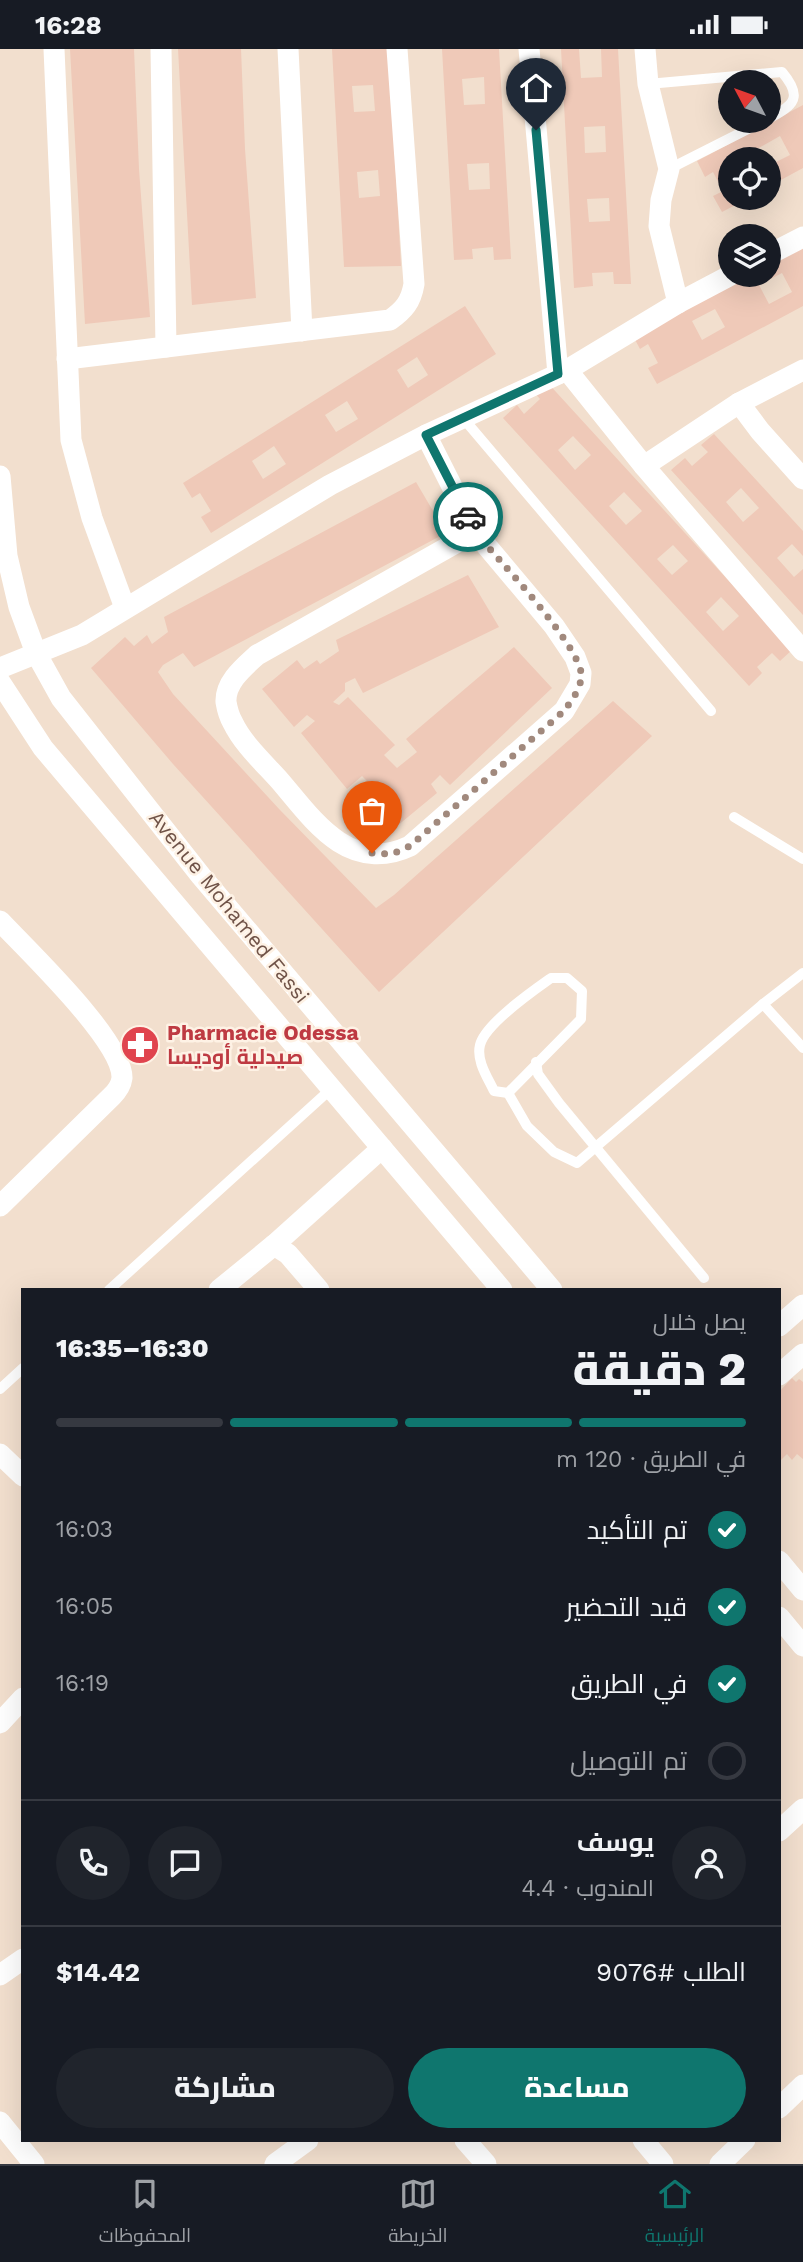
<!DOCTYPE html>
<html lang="ar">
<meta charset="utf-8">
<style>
:root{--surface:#171b24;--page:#20242c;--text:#f1f3f6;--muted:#9ea1a6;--line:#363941;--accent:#0f766e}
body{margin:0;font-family:"Work Sans",Cairo,sans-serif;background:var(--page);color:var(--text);direction:rtl;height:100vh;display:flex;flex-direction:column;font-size:26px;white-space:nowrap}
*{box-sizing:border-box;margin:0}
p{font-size:23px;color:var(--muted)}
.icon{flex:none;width:38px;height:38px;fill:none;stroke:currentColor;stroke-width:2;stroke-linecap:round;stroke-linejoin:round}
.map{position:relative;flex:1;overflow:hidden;direction:ltr}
.panel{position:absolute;left:21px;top:1239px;width:760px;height:854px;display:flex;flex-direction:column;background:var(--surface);border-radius:0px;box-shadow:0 7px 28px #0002;direction:rtl}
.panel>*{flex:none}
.needle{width:46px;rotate:311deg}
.fabs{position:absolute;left:718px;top:21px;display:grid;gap:14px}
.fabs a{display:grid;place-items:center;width:63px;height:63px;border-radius:50%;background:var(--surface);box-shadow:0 7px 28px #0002;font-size:35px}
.pin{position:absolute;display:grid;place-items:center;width:60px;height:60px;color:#fff;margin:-72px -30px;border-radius:50% 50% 50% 0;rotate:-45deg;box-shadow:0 0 7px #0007}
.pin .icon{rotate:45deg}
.courier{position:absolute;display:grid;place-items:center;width:70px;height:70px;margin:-35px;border:5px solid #0f766e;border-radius:50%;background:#fff;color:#222;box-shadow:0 2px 9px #0007}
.overview em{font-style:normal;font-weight:800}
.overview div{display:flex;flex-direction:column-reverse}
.overview{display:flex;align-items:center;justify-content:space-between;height:119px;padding:0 35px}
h1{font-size:46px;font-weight:800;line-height:52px}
.bar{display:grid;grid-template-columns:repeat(4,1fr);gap:10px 7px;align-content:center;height:84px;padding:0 35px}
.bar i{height:9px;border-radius:5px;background:var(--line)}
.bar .on{background:var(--accent)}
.bar p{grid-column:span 4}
.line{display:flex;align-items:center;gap:18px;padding:0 35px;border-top:2px solid var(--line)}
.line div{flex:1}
.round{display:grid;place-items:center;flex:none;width:74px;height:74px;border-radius:37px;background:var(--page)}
ol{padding:0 35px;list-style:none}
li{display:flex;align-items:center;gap:21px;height:77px}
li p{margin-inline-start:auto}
li .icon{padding:7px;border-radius:50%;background:var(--accent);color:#fff;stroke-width:4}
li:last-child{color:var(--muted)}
li i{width:38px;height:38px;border:4px solid var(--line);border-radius:50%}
.primary-button{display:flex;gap:14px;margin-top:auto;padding:14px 35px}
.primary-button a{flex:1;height:80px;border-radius:42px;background:var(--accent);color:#fff;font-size:28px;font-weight:800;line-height:80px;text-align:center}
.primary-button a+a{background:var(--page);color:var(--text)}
.status{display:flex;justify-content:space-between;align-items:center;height:49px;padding:0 35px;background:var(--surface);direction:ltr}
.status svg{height:19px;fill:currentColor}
.tab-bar{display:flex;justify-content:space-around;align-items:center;height:98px;border-top:2px solid var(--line);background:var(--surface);font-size:19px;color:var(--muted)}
.tab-bar a{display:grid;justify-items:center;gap:4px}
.tab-bar .on{color:var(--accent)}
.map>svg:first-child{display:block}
.residential{fill:#f2dfce;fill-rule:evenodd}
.building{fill:#efc9b8;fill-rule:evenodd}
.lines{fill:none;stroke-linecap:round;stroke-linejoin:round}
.service{stroke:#fff;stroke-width:10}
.minor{stroke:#fff;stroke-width:21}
.done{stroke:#a1897d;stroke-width:7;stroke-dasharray:0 12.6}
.route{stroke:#0f766e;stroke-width:9}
.labels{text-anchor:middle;stroke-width:5;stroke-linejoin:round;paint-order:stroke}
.street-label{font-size:21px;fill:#705348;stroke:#fef2e5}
.health-label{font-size:21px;font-weight:bold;fill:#be3a42;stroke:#fef2e5;text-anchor:start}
</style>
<div class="status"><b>16:28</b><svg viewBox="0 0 49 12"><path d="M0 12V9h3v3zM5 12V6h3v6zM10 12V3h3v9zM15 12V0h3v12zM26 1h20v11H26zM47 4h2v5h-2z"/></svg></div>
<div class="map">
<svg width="803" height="2115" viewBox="0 0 803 2115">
<rect width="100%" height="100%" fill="#fbeedf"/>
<path class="residential" d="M 0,0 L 803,0 L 803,2115 L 0,2115 ZM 730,33 L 768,33 L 768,72 L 730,72 ZM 730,110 L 768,110 L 768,149 L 730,149 ZM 730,187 L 768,187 L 768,226 L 730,226 ZM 23,1241 L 779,1241 L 779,2091 L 23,2091 Z"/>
<g class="building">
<path d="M 70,0 L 134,0 L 139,120 L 150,268 L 85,275 Z"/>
<path d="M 178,0 L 241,0 L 245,100 L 256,249 L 192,256 Z"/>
<path d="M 332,0 L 389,0 L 401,217 L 344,218 ZM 373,36 L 375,62 L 354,63 L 352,37 ZM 378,121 L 380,147 L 359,149 L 357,123 Z"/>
<path d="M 442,0 L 499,0 L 511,210 L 494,211 L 493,198 L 472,200 L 473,210 L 454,211 ZM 484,28 L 485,55 L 464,56 L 462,30 ZM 489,114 L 490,140 L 469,141 L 467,115 Z"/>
<path d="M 561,0 L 579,0 L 581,29 L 602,28 L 601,0 L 618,0 L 631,235 L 614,235 L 613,223 L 592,224 L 593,237 L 574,239 ZM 605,77 L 606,103 L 585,104 L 584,78 ZM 609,149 L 610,172 L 589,173 L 587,150 Z"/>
<path d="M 803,56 L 803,119 L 768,138 L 768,117 L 790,106 L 780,87 L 757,100 L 762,110 L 730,110 L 730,149 L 749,149 L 722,163 L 713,147 L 723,142 L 713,123 L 705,128 L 697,112 Z"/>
<path d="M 803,193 L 803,257 L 657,335 L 648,319 L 658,314 L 648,295 L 640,300 L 632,285 L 742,226 L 768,226 L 768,212 ZM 782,224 L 792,243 L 769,255 L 759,236 ZM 715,260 L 725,278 L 702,291 L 692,272 Z"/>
<path d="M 465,257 L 496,305 L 211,484 L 201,468 L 211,462 L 200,444 L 192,449 L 183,434 ZM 417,308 L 428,326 L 408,339 L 397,321 ZM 347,352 L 358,370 L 336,383 L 325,366 ZM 274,397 L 286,415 L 263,430 L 252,412 Z"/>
<path d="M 546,332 L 792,601 L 780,612 L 772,604 L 757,618 L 762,624 L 749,637 L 503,369 L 517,356 L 524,365 L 540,350 L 534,343 ZM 573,387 L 591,406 L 575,421 L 558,401 ZM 624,443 L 642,462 L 626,476 L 609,457 ZM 673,496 L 688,512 L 672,526 L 657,510 ZM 721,548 L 739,567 L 723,582 L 706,563 Z"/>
<path d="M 714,385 L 803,482 L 803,507 L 792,495 L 777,509 L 794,528 L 803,520 L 803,566 L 671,421 L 685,409 L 692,417 L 708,403 L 701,396 ZM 741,439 L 759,459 L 743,473 L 726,453 Z"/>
<path d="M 416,433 L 446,484 L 194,618 L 183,604 L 163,616 L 158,623 L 173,645 L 280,761 L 376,859 L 394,846 L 613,652 L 652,687 L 379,943 L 173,715 L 91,619 L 125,588 L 134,597 L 147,586 L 152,595 L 168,583 L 164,568 Z"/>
<path d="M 468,526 L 499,578 L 363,644 L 355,629 L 345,634 L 345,642 L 333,653 L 339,656 L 348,648 L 395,696 L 384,706 L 397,719 L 417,703 L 406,690 L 514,598 L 552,639 L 450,736 L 440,726 L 431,735 L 437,744 L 391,782 L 357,741 L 368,733 L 362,727 L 347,740 L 301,684 L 315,672 L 307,666 L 294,678 L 262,640 L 297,611 L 304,620 L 317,611 L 320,615 L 339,602 L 336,591 Z"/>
<path d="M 792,1329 L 796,1333 L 799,1330 L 803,1333 L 803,1410 L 797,1405 L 792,1411 L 787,1405 L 779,1413 L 779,1343 Z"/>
</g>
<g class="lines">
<g class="service">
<path d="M 648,35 L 782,23 C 803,48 795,56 768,70"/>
<path d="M 669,120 L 764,72"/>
<path d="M 463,369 L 711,662"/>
<path d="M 734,768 L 803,810"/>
<path d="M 551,929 L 567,929 L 582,942 L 581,970 L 508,1044 L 494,1042 C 488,1029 476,1012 480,996 C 485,975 534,941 551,929 Z"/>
<path d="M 763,955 L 803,999"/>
<path d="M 536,1013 L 538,1025 L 559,1054 L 704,1229"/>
<path d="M 508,1044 L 527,1077 L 554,1103 L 577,1114 L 763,955 L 803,924"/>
<path d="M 109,1241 L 332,1039"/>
<path d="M 0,1340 L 23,1319"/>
</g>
<g class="minor">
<path d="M 54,0 L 71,391 L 92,469 L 125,559"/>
<path d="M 161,0 L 166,298"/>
<path d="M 288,0 L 302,282"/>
<path d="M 529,0 L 558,325"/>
<path d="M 645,0 L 648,35 L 669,120 L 661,151 L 659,177 L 678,254"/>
<path d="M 768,206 L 803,188"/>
<path d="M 67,310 L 390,271 C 404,261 411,253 414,235 L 397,0"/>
<path d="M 567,321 L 644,417 L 803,602"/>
<path d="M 739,354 L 760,382 L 803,430"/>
<path d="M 426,386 L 475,483 L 554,577 L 575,608 L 581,624 L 580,635 L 564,662 L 410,797 C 387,808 362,808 339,793 C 316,778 298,753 280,732 C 264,714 243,695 233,674 C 230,669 227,659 226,653 C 225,633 244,618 257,606 L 475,483"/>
<path d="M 644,417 L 739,354 L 803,321"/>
<path d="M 0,427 L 7,507 L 19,558 L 36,604 L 61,649 L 201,827 L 552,1241"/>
<path d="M 0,619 L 82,586 L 330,436 L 426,386 L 567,321 L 678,254 L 731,226"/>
<path d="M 0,633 L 43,699 L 502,1241"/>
<path d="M 0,872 C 27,901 123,992 122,1029 C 121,1037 117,1042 112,1047 L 0,1157"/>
<path d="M 274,1196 L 382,1099"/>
<path d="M 219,1241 L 274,1196 L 288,1205 L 319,1241"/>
<path d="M 779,1277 L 803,1256"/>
<path d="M 779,1326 L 803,1305"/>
<path d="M 0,1405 L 23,1427"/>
<path d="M 779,1512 L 803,1541"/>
<path d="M 779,1568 L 803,1597"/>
<path d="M 0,1674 L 23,1649"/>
<path d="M 779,1782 L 803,1760"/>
<path d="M 0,1926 L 23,1910"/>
<path d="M 779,2059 L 803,2036"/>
<path d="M 0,2073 L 34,2115"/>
<path d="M 465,2091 L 486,2115"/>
<path d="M 643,2091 L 663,2115"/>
<path d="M 275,2115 L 308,2091"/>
<path d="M 720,2115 L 745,2091"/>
</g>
</g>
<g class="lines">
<path class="done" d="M 372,804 L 392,805 L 410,797 L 564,662 C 572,651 583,637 581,623 C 575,591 498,510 475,483 L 468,468"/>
<path class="route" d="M 468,468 L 426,386 L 558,325 L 536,81"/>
</g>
<defs>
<g id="pharmacy-disc" transform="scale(2.0125)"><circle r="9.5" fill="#e0444e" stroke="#fef2e5"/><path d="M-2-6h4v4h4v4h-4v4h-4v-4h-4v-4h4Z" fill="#fff"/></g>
</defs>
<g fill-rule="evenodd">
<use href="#pharmacy-disc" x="140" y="996"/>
</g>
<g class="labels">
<g class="street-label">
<text transform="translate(229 858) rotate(51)" y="7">Avenue Mohamed Fassi</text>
</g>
<g class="health-label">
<text x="167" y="991">Pharmacie Odessa<tspan x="167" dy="24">صيدلية أوديسا</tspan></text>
</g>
</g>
</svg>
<div class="fabs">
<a><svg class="needle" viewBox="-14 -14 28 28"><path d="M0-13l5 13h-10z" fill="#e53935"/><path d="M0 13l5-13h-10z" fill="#9ea1a6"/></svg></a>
<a><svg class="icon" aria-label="locate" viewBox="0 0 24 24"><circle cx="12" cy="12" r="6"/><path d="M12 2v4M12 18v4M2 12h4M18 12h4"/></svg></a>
<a><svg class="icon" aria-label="layers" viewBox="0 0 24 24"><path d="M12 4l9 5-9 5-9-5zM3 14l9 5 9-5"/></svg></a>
</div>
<div class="pin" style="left:372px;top:804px;background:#ea580c"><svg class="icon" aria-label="bag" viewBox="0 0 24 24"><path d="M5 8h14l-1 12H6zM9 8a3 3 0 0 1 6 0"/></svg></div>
<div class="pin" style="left:536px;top:81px;background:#1f2937"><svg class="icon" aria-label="home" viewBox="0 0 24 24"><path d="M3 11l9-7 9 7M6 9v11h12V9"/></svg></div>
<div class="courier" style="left:468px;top:468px"><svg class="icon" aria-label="car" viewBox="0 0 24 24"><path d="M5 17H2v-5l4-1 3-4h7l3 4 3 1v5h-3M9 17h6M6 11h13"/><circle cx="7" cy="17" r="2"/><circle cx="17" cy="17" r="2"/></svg></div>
<section class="panel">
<div class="overview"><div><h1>2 دقيقة</h1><p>يصل خلال</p></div><em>16:30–16:35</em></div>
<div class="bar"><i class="on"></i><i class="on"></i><i class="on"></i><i></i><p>في الطريق · 120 m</p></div>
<ol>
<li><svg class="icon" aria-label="check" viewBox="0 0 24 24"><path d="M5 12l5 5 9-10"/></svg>تم التأكيد<p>16:03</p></li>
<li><svg class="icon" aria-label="check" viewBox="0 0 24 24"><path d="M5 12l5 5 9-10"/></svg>قيد التحضير<p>16:05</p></li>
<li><svg class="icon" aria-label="check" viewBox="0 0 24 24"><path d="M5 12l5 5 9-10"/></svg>في الطريق<p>16:19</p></li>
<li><i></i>تم التوصيل</li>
</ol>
<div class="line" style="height:126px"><a class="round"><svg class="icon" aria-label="person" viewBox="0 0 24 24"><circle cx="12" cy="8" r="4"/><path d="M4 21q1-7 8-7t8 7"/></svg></a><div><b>يوسف</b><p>المندوب · 4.4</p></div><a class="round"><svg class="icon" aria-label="chat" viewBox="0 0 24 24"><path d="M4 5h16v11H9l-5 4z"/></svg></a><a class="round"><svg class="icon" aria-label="phone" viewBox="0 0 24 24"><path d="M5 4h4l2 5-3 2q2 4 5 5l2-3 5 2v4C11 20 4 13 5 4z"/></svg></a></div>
<div class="line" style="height:91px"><div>الطلب #9076</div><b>$14.42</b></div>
<div class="primary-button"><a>مساعدة</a><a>مشاركة</a></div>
</section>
</div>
<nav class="tab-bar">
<a class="on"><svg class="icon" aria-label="home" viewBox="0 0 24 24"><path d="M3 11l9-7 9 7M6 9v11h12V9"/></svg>الرئيسية</a>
<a><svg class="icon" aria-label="map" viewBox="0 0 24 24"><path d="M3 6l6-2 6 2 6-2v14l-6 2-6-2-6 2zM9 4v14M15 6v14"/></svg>الخريطة</a>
<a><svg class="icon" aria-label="saved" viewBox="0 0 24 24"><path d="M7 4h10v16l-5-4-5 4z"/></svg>المحفوظات</a>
</nav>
